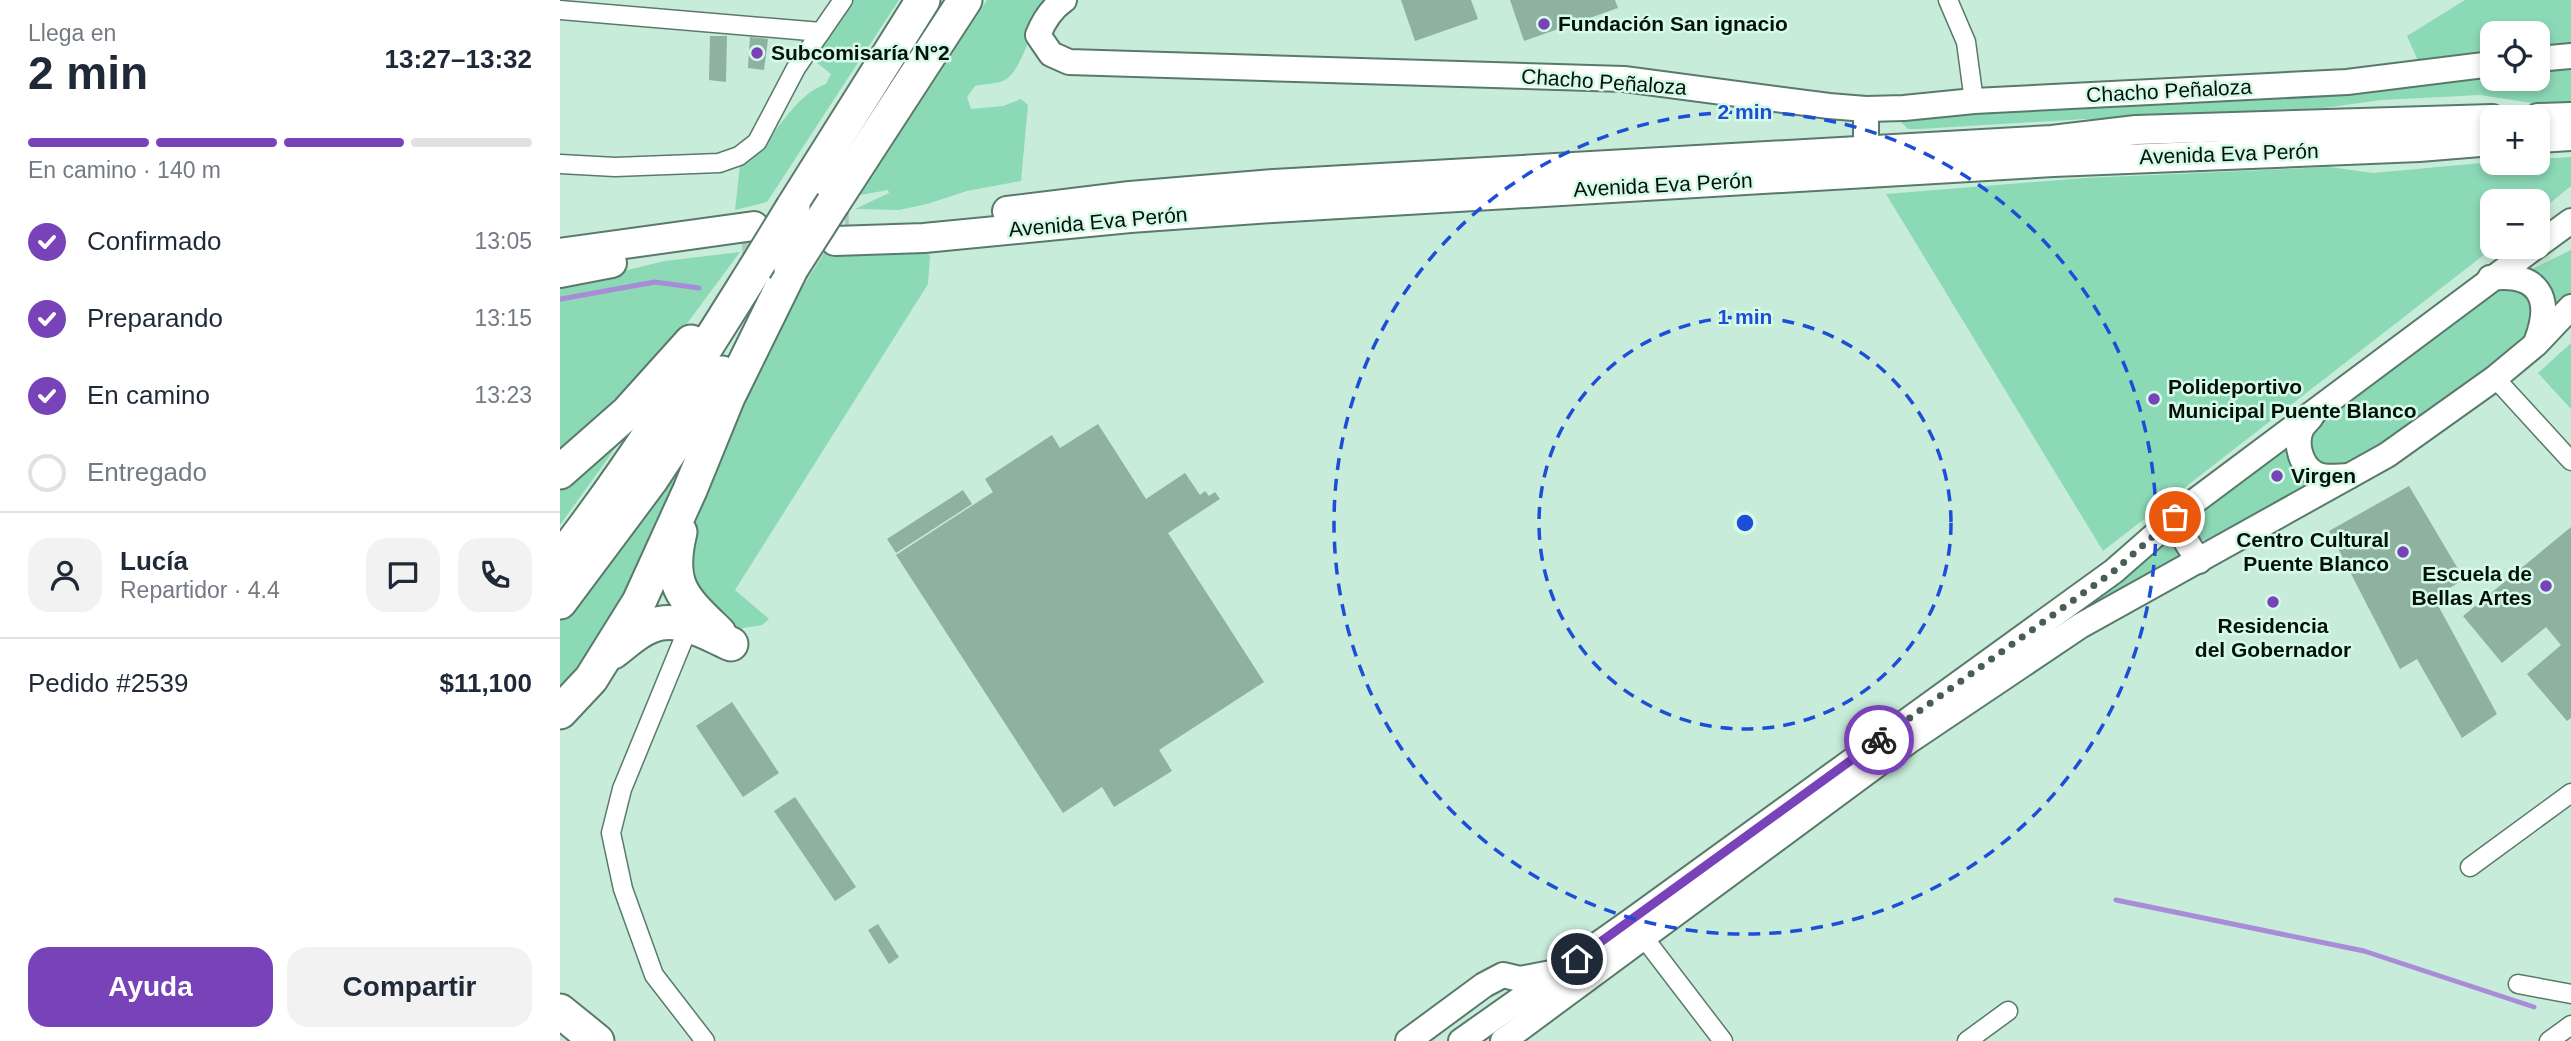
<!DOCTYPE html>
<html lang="es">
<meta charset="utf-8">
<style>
:root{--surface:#fff;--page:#f2f2f3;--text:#1f2937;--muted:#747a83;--line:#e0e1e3;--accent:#7842b9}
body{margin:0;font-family:Arial,sans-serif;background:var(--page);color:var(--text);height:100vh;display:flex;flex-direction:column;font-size:26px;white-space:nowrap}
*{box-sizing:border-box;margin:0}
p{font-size:23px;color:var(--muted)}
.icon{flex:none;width:38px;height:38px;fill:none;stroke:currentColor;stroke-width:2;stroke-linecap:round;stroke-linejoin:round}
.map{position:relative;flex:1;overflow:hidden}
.drawer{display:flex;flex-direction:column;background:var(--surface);width:560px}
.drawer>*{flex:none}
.controls{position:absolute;left:1920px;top:21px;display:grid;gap:14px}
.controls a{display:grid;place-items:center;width:70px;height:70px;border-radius:14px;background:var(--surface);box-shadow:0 4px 10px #0003;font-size:35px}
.pin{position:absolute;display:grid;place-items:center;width:60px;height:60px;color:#fff;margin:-30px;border:4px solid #fff;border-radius:50%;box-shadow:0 2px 7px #0007}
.courier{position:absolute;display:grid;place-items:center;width:70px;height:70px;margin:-35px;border:5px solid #7842b9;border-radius:50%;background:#fff;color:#222;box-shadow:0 2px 9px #0007}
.headline em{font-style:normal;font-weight:700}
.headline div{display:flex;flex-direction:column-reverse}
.headline{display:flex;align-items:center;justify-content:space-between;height:119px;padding:0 28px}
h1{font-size:46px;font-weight:700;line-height:52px}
.bar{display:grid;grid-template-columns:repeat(4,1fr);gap:10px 7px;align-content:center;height:84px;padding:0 28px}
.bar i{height:9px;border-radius:5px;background:var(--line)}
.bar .on{background:var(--accent)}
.bar p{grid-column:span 4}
.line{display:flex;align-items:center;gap:18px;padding:0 28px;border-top:2px solid var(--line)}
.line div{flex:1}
.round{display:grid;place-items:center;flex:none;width:74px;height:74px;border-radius:21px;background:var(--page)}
ol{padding:0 28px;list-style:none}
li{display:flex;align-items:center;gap:21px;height:77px}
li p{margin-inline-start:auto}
li .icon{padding:7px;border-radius:50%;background:var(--accent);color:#fff;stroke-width:4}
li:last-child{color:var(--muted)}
li i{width:38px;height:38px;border:4px solid var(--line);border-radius:50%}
.action{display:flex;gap:14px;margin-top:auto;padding:14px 28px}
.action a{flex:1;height:80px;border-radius:21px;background:var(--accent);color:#fff;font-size:28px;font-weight:700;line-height:80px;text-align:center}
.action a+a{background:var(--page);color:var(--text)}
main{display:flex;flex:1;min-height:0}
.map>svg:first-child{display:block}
.green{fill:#8cd9b6}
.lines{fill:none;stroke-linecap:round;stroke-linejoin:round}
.stream{stroke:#a88cd7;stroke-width:5}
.building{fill:#8eb1a0}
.primary-tunnel{stroke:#abcbbb;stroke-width:28;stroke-dasharray:28 14;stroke-linecap:butt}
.street-casing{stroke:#597a6b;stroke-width:21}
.secondary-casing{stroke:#597a6b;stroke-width:28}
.primary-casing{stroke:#597a6b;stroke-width:32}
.highway-casing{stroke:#597a6b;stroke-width:37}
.street{stroke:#fff;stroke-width:18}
.secondary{stroke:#fff;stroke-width:24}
.primary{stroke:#fff;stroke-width:28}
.highway{stroke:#fff;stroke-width:33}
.highway-bridge-casing{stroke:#597a6b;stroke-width:37;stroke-linecap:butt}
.highway-bridge{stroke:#fff;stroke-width:33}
.done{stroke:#495e53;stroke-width:7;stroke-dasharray:0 12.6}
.route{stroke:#7842b9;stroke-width:9}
.ring{fill:none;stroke:#1d4ed8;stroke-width:3.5;stroke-dasharray:12 9}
.poi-dot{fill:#7842b9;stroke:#d5fae8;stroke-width:2.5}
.labels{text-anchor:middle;stroke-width:5;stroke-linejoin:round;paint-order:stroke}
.poi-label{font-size:21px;font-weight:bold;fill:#05110b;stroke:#d5fae8;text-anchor:start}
.street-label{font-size:21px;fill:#05110b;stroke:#d5fae8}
.centre{fill:#1d4ed8;stroke:#d5fae8;stroke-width:3.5}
.ring-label{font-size:21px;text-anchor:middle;font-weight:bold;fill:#1d4ed8;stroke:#d5fae8;stroke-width:5;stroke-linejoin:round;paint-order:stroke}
</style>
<main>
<section class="drawer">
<div class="headline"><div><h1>2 min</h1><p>Llega en</p></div><em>13:27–13:32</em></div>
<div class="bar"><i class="on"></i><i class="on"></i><i class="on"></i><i></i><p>En camino · 140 m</p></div>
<ol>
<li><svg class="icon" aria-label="check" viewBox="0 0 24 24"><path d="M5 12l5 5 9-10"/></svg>Confirmado<p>13:05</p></li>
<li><svg class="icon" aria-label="check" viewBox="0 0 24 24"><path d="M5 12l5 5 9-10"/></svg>Preparando<p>13:15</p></li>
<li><svg class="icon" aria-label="check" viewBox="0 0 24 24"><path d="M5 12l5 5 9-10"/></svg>En camino<p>13:23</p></li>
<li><i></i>Entregado</li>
</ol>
<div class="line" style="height:126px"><a class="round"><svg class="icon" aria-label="person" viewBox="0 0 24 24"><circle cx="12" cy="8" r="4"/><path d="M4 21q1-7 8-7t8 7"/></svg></a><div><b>Lucía</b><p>Repartidor · 4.4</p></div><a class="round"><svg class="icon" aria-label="chat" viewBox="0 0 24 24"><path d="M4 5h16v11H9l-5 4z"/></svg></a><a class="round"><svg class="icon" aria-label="phone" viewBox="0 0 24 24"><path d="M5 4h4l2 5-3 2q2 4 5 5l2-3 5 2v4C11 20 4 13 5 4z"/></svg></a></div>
<div class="line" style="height:91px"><div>Pedido #2539</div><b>$11,100</b></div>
<div class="action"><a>Ayuda</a><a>Compartir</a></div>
</section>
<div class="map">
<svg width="2011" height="1041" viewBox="0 0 2011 1041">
<rect width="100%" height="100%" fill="#c8ecda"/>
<g class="green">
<path d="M 289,0 L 339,0 L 207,202 L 175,210 L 180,165 C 188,158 198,151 205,143 C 224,122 238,94 266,84 L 271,74 L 256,62 L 254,52 Z"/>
<path d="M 427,0 L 487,0 C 473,19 463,73 443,81 C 435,84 424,84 415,86 L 407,97 L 411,109 L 443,106 L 461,99 L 468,105 L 461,181 L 407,191 L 367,204 L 339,210 L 295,209 L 329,193 L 328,190 L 300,195 Z"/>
<path d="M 1905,0 L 2011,0 L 2011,46 L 1978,50 L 1978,33 L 1932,33 L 1932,55 L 1859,63 L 1847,36 Z"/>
<path d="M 2011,65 L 2011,103 L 1978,104 L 1920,95 L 1821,100 L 1764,108 L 1658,112 L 1658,115 L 1525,119 L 1359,129 L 1348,129 L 1341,122 L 1342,117 L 1932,73 L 1932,79 L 1978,79 L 1978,67 Z"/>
<path d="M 2011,157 L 2011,186 L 1978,213 L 1978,201 L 1932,201 L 1934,247 L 1543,551 L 1326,194 L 1525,178 L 1770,167 L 1813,173 L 1932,162 L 1978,163 L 1978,159 Z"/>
<path d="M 364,249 L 370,256 L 368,284 L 175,590 L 209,619 L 202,625 L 165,631 L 127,591 L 124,554 L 155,461 L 228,310 L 266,250 L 290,251 L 308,255 Z"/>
<path d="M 2011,250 L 2011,293 L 1991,315 L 1964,273 Z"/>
<path d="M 180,252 L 117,337 L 0,459 L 0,286 L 105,261 Z"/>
<path d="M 1954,285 L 1974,297 L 1974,332 L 1910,386 L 1788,468 L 1758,466 L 1749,452 L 1753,427 L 1941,288 Z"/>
<path d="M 2011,343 L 2011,409 L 1978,373 Z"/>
<path d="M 170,377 L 102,537 L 0,702 L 0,621 L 51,558 Z"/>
<path d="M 69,429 L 0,525 L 0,483 Z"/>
<path d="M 1732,441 L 1760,481 L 1649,540 L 1639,540 L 1630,532 L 1634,512 Z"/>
<path d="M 1613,532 L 1627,555 L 1526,608 Z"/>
</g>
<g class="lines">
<g class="stream">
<path d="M 1,299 L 95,282 L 139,288"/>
<path d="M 1556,900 L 1804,951 L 1974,1007"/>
</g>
</g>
<g class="building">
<path d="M 841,0 L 911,0 L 918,19 L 855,41 Z"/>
<path d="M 950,0 L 1055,0 L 1058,8 L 964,41 Z"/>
<path d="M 150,36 L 167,36 L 166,82 L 149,80 Z"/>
<path d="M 190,37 L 208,39 L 204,70 L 188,68 Z"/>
<path d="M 538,424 L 586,499 L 625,473 L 640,495 L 645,491 L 649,496 L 655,492 L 660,499 L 608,533 L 704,682 L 599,750 L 612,771 L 554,807 L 542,787 L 503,813 L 336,555 L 433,492 L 425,479 L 492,435 L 500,448 Z"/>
<path d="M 1849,486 L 1904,579 L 1874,598 L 1937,714 L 1902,738 L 1857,659 L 1840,669 L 1769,531 Z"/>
<path d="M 403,490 L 412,504 L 336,553 L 327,539 Z"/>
<path d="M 2011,527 L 2011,718 L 2007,721 L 1967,674 L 2001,645 L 1986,627 L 1942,663 L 1903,616 Z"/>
<path d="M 172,702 L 219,773 L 183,797 L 136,726 Z"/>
<path d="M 235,797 L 296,887 L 275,901 L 214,811 Z"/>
<path d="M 318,924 L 339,957 L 329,964 L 308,930 Z"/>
</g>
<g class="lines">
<g class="primary-tunnel">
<path d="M 243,225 L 289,223"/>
<path d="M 182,245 L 228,243"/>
</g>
<g class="street-casing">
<g id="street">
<path d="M 1388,0 L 1406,42 L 1414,101"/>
<path d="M 0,10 L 261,32"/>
<path d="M 0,164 L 55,167 L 159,163 L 179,156 L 197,142 L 236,68 L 283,0"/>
<path d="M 1935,378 L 2011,461"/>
<path d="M 129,626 L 62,789 L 51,833 L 63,889 L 94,975 L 145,1041"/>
<path d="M 1910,867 L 2011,793"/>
<path d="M 1078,930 L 1163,1041"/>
<path d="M 1958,984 L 2011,994"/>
<path d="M 1407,1041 L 1448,1011"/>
<path d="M 1989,1041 L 2011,1025"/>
</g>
</g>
<g class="secondary-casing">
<g id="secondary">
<path d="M 504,0 C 491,9 484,20 478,35 L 491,54 L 509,62 L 1064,79 L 1269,106 L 1306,109 L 1344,108 L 1414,101 L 1787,82 L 1932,64"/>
<path d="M 1978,59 L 2011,56"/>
<path d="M 1306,151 L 1306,109"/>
<path d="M 1978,245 L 2011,221"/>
<path d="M 1930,278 C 1978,272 1993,297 1977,340"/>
<path d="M 1751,417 C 1748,421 1743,425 1741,430 C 1735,444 1741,467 1756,474 C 1765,479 1779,476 1789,476"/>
<path d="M 1627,507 C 1617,534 1624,538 1639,561"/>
<path d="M 848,1041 L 924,985 L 943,975 L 960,979 L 991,973"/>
<path d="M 901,1041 L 1071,921 L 1554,571 L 1627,507 L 1975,247"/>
<path d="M 943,1041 L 1349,741 L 1520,626 L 1827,455 L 1935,378 L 1976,344 L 2011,307"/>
</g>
</g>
<g class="primary-casing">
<g id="primary">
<path d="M 1978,118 L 2011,117"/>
<path d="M 1978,138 L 2011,136"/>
<path d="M 447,211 L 570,196 L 714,184 L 1492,140 L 1576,130 L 1932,119"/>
<path d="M 275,241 L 364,238 L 570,218 L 712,208 L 1493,162 L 1859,147 L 1932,141"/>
<path d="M 0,253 L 194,226"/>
<path d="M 0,273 L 52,263"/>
</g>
</g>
<g class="highway-casing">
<g id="highway">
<path d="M 273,203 L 405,0"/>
<path d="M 233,207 L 363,0"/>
<path d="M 0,472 L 68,412 L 131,342"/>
<path d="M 120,532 C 107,586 123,598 159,633"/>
<path d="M 0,559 C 72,467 133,368 195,269"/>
<path d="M 0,602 L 91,480 L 162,373"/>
<path d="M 53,652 C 65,643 77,631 91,626 C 118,615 147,633 171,644"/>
<path d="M 0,712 L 31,679 L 79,602 L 130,490 L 168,397 L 231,269"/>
<path d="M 0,1011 L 37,1041"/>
</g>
</g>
<use href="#street" class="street"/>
<use href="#secondary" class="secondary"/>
<use href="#primary" class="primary"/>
<use href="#highway" class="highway"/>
<g class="highway-bridge-casing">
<g id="highway-bridge">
<path d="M 195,269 L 233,207"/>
<path d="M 231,269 L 273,203"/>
</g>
</g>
<use href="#highway-bridge" class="highway-bridge"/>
</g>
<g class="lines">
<path class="done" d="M 1319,740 L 1554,571 L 1615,517"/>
<path class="route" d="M 1017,959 L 1319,740"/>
</g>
<g class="ring">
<circle cx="1185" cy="523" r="206"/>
<circle cx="1185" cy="523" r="411"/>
</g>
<g class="poi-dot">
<circle cx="984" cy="24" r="7"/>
<circle cx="197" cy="53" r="7"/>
<circle cx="1594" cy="399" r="7"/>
<circle cx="1717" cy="476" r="7"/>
<circle cx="1843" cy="552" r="7"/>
<circle cx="1986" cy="586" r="7"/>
<circle cx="1713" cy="602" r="7"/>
</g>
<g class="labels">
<g class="poi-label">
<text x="998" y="31">Fundación San ignacio</text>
<text x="211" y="60">Subcomisaría N°2</text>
<text x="1608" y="394">Polideportivo<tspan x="1608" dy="24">Municipal Puente Blanco</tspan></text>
<text x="1731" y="483">Virgen</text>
<text x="1829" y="547" text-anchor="end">Centro Cultural<tspan x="1829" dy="24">Puente Blanco</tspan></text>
<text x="1972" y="581" text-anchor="end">Escuela de<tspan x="1972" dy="24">Bellas Artes</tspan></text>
<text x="1713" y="633" text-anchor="middle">Residencia<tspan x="1713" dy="24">del Gobernador</tspan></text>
</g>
<g class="street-label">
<text transform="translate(1044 82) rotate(4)" y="7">Chacho Peñaloza</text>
<text transform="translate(1609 91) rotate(-3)" y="7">Chacho Peñaloza</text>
<text transform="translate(1669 154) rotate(-2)" y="7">Avenida Eva Perón</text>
<text transform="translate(1103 185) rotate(-3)" y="7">Avenida Eva Perón</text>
<text transform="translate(538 222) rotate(-5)" y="7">Avenida Eva Perón</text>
</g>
</g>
<circle cx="1185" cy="523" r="10" class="centre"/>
<g class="ring-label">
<text x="1185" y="119">2 min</text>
<text x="1185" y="324">1 min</text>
</g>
</svg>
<div class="controls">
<a><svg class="icon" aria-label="locate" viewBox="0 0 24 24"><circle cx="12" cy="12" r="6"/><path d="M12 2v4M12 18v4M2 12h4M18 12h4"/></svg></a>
<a>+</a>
<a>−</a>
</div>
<div class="pin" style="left:1615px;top:517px;background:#ea580c"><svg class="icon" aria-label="bag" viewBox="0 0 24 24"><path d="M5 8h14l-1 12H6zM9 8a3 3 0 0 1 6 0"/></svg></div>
<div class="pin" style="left:1017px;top:959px;background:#1f2937"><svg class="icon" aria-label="home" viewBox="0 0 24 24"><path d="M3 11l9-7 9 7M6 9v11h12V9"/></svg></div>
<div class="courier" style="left:1319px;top:740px"><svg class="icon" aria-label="bike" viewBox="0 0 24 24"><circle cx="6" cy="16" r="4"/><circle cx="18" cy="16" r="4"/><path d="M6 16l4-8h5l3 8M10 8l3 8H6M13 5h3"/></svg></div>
</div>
</main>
